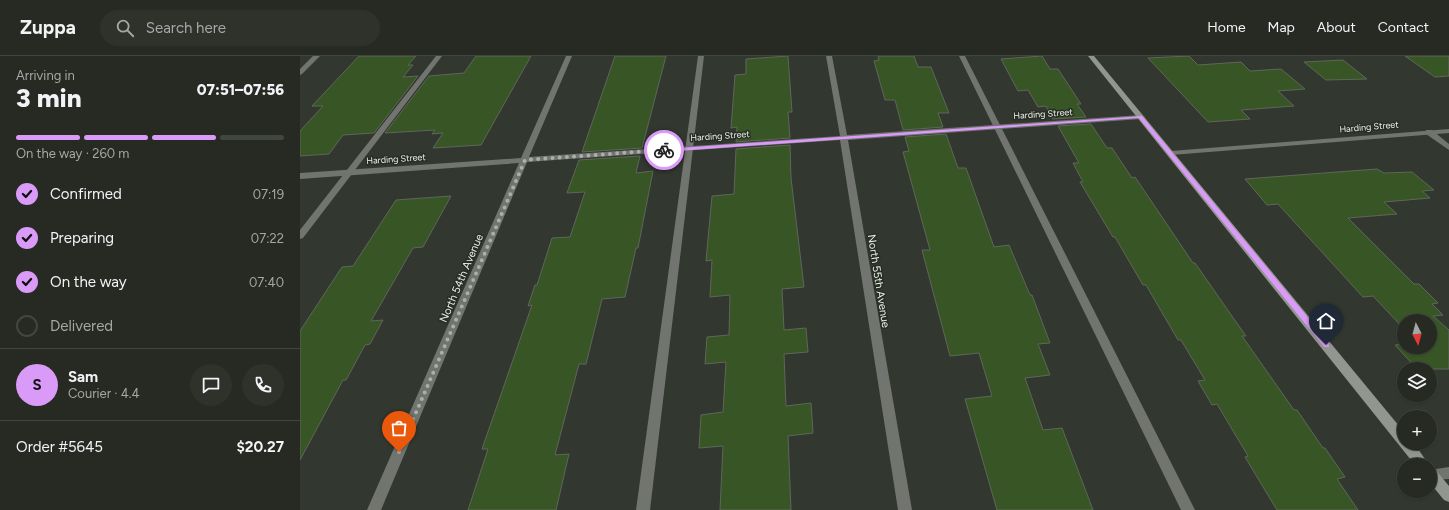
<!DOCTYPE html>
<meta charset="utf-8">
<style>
:root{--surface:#262a23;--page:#2e322b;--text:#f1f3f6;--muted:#a4a7a6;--line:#424641;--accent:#da9af7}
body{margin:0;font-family:Figtree,sans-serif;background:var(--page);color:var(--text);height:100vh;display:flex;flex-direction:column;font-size:15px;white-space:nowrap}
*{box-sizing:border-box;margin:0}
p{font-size:13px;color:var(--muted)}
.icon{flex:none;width:22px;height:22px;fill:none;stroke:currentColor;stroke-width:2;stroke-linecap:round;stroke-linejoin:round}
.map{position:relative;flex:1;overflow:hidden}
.sheet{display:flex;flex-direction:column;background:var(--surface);width:300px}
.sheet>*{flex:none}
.needle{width:26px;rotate:174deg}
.controls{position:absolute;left:1097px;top:258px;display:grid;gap:8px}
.controls a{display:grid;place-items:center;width:40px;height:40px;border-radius:50%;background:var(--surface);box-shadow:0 1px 3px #0004,0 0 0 1px var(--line);font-size:20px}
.pin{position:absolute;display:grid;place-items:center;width:34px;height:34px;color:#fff;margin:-41px -17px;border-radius:50% 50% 50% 0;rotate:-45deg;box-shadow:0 0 4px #0007}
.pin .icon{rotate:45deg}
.courier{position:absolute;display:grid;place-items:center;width:40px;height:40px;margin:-20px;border:3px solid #da9af7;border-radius:50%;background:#fff;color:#222;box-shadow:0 1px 5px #0007}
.headline em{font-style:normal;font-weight:800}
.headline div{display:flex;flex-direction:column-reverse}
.headline{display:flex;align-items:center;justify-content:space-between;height:68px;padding:0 16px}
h1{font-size:26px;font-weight:800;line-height:30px}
.bar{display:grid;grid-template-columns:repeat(4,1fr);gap:6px 4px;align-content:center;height:48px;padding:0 16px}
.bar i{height:5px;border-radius:3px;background:var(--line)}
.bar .selected{background:var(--accent)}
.bar p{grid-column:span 4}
.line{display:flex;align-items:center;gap:10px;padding:0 16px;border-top:1px solid var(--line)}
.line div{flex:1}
.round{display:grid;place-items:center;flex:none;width:42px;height:42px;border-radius:21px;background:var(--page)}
ol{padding:0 16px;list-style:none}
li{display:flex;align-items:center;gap:12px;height:44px}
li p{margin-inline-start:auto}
li .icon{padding:4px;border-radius:50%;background:var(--accent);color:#111;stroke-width:4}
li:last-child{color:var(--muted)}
li i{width:22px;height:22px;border:2px solid var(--line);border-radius:50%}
header{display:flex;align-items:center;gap:24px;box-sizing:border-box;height:56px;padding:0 20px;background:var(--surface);border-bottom:1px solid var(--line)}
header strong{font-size:19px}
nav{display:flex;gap:22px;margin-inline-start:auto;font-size:14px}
.search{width:280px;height:36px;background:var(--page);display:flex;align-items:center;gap:10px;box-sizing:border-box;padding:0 14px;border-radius:22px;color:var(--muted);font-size:15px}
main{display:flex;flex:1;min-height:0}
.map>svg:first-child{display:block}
.building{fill:#385526;stroke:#5f665b}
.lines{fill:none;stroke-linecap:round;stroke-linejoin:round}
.lane{fill:#71746f;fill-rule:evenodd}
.street{fill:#71746f;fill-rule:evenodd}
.secondary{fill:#91968f;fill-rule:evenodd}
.route{fill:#da9af7}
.done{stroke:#aaafa8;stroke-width:4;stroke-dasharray:0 7.2}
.labels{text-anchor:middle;stroke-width:3;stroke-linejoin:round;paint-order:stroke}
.far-street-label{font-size:9px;fill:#ebefe9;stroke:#282e25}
.street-label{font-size:11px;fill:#ebefe9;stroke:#282e25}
</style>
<header>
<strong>Zuppa</strong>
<div class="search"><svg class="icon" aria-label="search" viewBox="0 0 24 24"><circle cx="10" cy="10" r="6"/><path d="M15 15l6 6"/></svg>Search here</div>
<nav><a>Home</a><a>Map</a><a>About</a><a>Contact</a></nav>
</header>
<main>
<section class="sheet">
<div class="headline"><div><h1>3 min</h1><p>Arriving in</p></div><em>07:51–07:56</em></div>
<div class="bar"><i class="selected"></i><i class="selected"></i><i class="selected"></i><i></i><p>On the way · 260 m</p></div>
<ol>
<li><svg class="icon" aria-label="check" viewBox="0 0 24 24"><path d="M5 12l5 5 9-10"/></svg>Confirmed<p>07:19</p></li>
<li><svg class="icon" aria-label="check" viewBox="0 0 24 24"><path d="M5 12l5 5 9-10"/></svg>Preparing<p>07:22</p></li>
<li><svg class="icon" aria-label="check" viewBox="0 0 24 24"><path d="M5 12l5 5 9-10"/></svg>On the way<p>07:40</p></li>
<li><i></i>Delivered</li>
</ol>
<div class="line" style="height:72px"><b class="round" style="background:var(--accent);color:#111">S</b><div><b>Sam</b><p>Courier · 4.4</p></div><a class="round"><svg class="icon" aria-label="chat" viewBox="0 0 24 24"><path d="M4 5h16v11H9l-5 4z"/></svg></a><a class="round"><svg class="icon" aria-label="phone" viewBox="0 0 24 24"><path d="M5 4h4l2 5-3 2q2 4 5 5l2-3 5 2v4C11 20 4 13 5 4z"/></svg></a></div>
<div class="line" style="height:52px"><div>Order #5645</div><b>$20.27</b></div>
</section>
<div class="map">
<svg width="1149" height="454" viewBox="0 0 1149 454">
<rect width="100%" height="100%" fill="#32382f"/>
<g class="building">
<path d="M 59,0 L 116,0 L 108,9 L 113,9 L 103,21 L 118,20 L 74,77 L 43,79 L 29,98 L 0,100 L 0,75 L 23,50 L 12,50 Z"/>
<path d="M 176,0 L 231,0 L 181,89 L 133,92 L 143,77 L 132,78 L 135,74 L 85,77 L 129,20 L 164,17 Z"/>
<path d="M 315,0 L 366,0 L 342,92 L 282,96 Z"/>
<path d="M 488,0 L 492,56 L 488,56 L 490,82 L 436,86 L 437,71 L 431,72 L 435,19 L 446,18 L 446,3 Z"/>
<path d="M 578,0 L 614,0 L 618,11 L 631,11 L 649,57 L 638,57 L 643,71 L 603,74 L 595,44 L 585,44 L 574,5 L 579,4 Z"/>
<path d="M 742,0 L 750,13 L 758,13 L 781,48 L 777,48 L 786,61 L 753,63 L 746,50 L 738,51 L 728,34 L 718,35 L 701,3 Z"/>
<path d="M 889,0 L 898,9 L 941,6 L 950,15 L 981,13 L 1005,33 L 978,35 L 994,50 L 941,54 L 950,63 L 908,66 L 848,2 Z"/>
<path d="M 1105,0 L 1149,0 L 1149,20 L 1135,21 Z"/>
<path d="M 1043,4 L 1067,23 L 1026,24 L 1004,6 Z"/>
<path d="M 791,68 L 807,92 L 812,92 L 832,122 L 835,121 L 893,207 L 895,207 L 934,263 L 946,280 L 942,280 L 994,354 L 997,354 L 1023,392 L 1025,392 L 1045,421 L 1037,423 L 1058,454 L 977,454 L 945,401 L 948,400 L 917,348 L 912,349 L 898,325 L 905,324 L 881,284 L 878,284 L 846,229 L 843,229 L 815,181 L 813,181 L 780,126 L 783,126 L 773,107 L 779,107 L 758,70 Z"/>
<path d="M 646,78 L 658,112 L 666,112 L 694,191 L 709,189 L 730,239 L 732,239 L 750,287 L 738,288 L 750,319 L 725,322 L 743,374 L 762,372 L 793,454 L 697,454 L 665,343 L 692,340 L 679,297 L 650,300 L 622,194 L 630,194 L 603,96 L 609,95 L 605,81 Z"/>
<path d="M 490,89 L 491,122 L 504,231 L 482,233 L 484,274 L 506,272 L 508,296 L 484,298 L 486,350 L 511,347 L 513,377 L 488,380 L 491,454 L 420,454 L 423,390 L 399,392 L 401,359 L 423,356 L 426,306 L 405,308 L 407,281 L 429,279 L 430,239 L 410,241 L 412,204 L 406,205 L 412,140 L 434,138 L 436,93 Z"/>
<path d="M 340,100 L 336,117 L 353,115 L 338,192 L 336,192 L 325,241 L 302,243 L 286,308 L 279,308 L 255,399 L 269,398 L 256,454 L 168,454 L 188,393 L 182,393 L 232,249 L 228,250 L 235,229 L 237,229 L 252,182 L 270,181 L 285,136 L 267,137 L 279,104 Z"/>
<path d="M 1077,113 L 1084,117 L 1112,116 L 1134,134 L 1122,135 L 1130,142 L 1084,146 L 1097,158 L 1048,162 L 1114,228 L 1119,228 L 1138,247 L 1132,248 L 1143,259 L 1133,260 L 1149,274 L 1149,313 L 1117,313 L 1095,289 L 1104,288 L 1104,291 L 1130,291 L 1130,265 L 1104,265 L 1104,273 L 1073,240 L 1063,241 L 978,148 L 967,149 L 945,123 Z"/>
<path d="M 151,140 L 123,191 L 113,192 L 71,265 L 83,264 L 70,288 L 65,289 L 46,324 L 43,324 L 0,404 L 0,275 L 42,211 L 53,210 L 96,144 Z"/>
</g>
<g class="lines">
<g class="lane">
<path d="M 136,0 L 142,0 L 3,182 L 0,183 L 0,174 Z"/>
<path d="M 398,0 L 404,0 L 350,454 L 336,454 Z"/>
<path d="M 659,0 L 665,0 L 895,454 L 881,454 Z"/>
<path d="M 1126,74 L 1132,74 L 1149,88 L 1149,94 L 1126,78 Z"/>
</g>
<g class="street">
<path d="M 13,0 L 20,0 L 2,18 L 0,19 L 0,13 Z"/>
<path d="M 266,0 L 272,0 L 229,101 L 540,80 L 526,0 L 532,0 L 547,79 L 841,59 L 845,61 L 841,63 L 548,84 L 612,454 L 598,454 L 540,84 L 227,106 L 81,454 L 67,454 L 219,107 L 0,123 L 0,117 L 221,102 Z"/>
<path d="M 1149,73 L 1149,77 L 871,99 L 867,97 L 871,95 Z"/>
<path d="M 1149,411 L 1149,423 L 1130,424 L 1130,414 Z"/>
</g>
<g class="secondary">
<path d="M 788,0 L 794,0 L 1104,376 L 1104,387 L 1114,387 L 1129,409 L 1115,409 Z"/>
<path d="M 1130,411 L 1135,413 L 1149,430 L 1149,446 L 1144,444 L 1130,427 Z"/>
</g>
</g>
<path class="route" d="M 842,60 L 1029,287 L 1029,291 L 1024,291 L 839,62 L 364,96 L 361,94 L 364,93 Z"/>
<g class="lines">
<path class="done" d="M 99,396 L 225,104 L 364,94"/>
</g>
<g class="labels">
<g class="far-street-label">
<text transform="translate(743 58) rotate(-4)" y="3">Harding Street</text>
<text transform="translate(1069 71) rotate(-5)" y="3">Harding Street</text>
<text transform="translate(420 80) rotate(-4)" y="3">Harding Street</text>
<text transform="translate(96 103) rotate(-4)" y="3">Harding Street</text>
</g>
<g class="street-label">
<text transform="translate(161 222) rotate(-67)" y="4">North 54th Avenue</text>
<text transform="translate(579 225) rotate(81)" y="4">North 55th Avenue</text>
</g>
</g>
</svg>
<div class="controls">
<a><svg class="needle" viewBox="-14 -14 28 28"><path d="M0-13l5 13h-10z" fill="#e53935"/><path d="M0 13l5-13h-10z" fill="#a4a7a6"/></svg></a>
<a><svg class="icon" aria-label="layers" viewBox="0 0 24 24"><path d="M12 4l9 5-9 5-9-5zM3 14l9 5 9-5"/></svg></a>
<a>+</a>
<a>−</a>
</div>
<div class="pin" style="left:99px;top:396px;background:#ea580c"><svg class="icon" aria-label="bag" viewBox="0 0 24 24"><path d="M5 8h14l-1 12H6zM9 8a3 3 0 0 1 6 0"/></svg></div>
<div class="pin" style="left:1026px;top:289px;background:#1f2937"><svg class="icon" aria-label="home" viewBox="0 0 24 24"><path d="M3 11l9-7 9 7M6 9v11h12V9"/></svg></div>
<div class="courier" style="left:364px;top:94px"><svg class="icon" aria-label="bike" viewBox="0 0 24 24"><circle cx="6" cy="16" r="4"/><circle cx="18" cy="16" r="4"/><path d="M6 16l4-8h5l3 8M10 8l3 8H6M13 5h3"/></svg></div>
</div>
</main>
